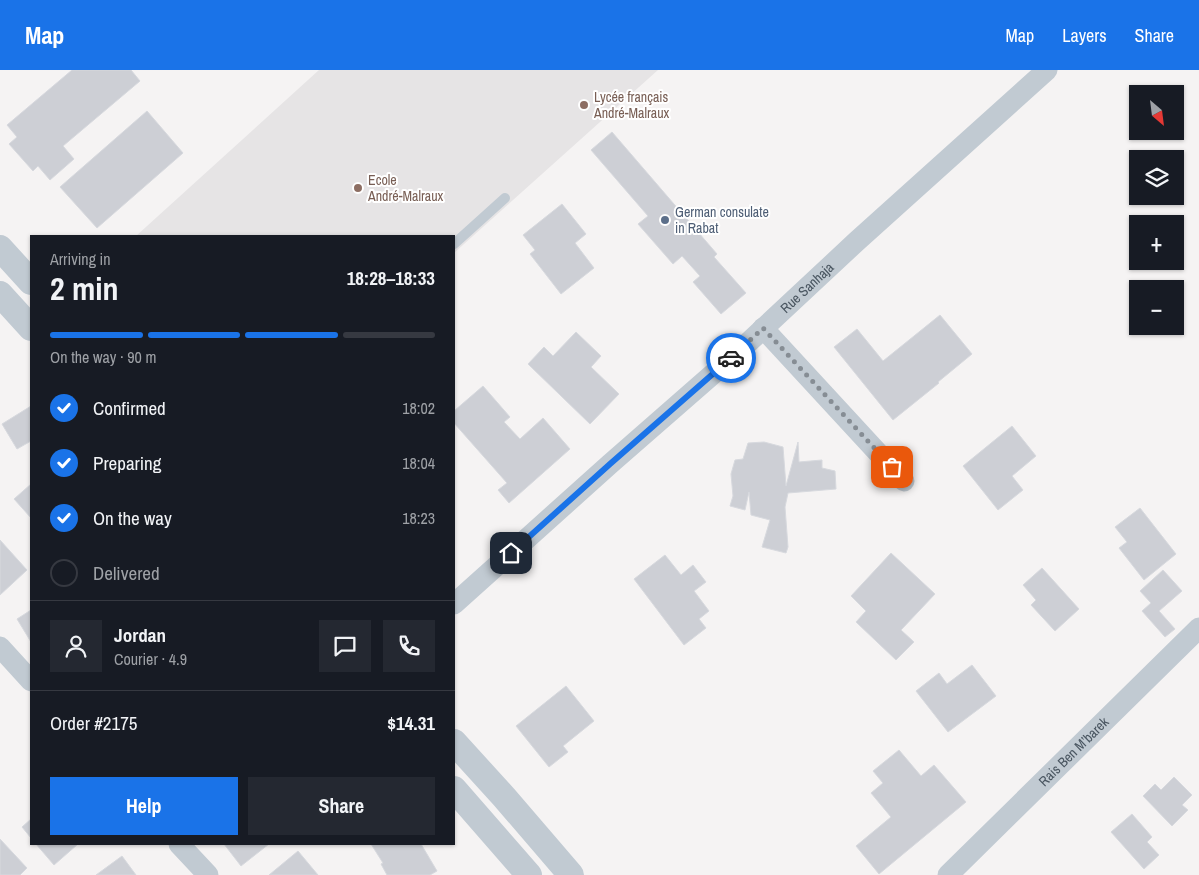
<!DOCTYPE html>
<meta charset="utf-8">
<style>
:root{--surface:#171b24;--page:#242831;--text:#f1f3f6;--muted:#9ea1a6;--line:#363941;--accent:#1a73e8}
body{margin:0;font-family:"Archivo Narrow",sans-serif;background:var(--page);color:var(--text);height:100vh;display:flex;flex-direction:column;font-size:19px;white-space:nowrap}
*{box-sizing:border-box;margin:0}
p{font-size:16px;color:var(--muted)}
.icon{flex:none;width:28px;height:28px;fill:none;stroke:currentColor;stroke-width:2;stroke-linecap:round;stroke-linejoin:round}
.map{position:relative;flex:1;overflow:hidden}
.drawer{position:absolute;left:30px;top:165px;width:425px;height:610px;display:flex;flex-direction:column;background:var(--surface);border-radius:0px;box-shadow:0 1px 4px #0004}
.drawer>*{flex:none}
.needle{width:32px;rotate:152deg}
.controls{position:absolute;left:1129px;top:15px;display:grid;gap:10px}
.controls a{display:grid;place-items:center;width:55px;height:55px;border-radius:0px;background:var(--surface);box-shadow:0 1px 4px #0004;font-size:25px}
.pin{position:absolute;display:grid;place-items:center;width:42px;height:42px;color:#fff;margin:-21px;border-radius:10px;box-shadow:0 2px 8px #0006}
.courier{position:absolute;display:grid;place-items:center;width:50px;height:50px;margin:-25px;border:4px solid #1a73e8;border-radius:50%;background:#fff;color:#222;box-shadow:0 1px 6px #0007}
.overview em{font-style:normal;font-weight:700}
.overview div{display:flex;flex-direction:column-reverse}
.overview{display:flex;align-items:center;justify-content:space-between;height:85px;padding:0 20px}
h1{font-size:32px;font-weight:700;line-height:38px}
.bar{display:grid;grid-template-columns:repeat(4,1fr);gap:8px 5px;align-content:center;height:60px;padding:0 20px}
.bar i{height:6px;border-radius:4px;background:var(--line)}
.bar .active{background:var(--accent)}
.bar p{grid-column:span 4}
.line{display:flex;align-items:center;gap:12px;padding:0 20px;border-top:1px solid var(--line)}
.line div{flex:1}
.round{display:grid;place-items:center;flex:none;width:52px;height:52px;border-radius:0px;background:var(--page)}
ol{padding:0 20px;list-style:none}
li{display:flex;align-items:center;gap:15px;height:55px}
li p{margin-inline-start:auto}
li .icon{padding:5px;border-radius:50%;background:var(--accent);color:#fff;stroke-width:4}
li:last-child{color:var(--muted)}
li i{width:28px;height:28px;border:2px solid var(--line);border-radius:50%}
.button{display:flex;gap:10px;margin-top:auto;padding:10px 20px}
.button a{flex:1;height:58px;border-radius:0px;background:var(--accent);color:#fff;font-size:20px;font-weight:700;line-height:58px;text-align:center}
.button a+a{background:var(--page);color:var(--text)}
header{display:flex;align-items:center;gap:30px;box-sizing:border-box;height:70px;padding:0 25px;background:var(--accent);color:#fff}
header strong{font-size:24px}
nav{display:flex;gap:28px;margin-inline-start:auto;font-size:18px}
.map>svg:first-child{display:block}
.education{fill:#e6e4e5}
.building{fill:#cdcfd5;stroke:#d7d9de}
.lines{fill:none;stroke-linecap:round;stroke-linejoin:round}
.service{stroke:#c1cad2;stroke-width:10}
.minor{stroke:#c1cad2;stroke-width:21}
.tertiary{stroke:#c1cad2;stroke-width:26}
.done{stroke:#868d94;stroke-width:5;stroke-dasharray:0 9}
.route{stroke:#1a73e8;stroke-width:6}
.education-dot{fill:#8d6e63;stroke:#fff;stroke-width:2}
.service-dot{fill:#5c6f8a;stroke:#fff;stroke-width:2}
.labels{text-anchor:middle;stroke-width:4;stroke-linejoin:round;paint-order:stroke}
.education-label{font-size:14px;fill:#785e54;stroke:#fff;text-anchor:start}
.service-label{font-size:14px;fill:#4e5e75;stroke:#fff;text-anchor:start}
.street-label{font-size:14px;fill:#4a5661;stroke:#fff}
</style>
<header>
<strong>Map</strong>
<nav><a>Map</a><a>Layers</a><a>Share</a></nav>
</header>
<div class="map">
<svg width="1199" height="805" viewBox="0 0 1199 805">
<rect width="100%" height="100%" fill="#f5f3f3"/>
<path class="education" d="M 319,0 L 658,0 L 454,183 L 454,166 L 136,166 Z"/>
<g class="building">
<path d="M 72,0 L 131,0 L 140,11 L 63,76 L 74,89 L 50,110 L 38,96 L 33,101 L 9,74 L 17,67 L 7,55 Z"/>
<path d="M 147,41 L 183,83 L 97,158 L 60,117 Z"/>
<path d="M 612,62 L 717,184 L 714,187 L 746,223 L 721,244 L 693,212 L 700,206 L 682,186 L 673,194 L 638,154 L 648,146 L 591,80 Z"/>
<path d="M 562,134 L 586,164 L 575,173 L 594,198 L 561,224 L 530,184 L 535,180 L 523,165 Z"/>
<path d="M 940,245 L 972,284 L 938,312 L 939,313 L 893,350 L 834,277 L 857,259 L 883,291 Z"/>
<path d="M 576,262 L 601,286 L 591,297 L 619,324 L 590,354 L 528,294 L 544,277 L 553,286 Z"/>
<path d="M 483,316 L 510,347 L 504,352 L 520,369 L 543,348 L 570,379 L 509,433 L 498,420 L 507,413 L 454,353 L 454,341 Z"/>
<path d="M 31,336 L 31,371 L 17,379 L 2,354 Z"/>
<path d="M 1012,356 L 1036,386 L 1012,406 L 1023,420 L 998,440 L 963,396 Z"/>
<path d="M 764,372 L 783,377 L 786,416 L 798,372 L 799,392 L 822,390 L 822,398 L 835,401 L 836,419 L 788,423 L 785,437 L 788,477 L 786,483 L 762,477 L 770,450 L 751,445 L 749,422 L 745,440 L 730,436 L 733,426 L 731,404 L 735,390 L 743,389 L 748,373 Z"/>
<path d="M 31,414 L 31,448 L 14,429 Z"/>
<path d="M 1140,438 L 1176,484 L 1144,510 L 1119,478 L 1127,472 L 1115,457 Z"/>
<path d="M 0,470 L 27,500 L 0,525 Z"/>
<path d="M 891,483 L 935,524 L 901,560 L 914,572 L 896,590 L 856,552 L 866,541 L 851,526 Z"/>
<path d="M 665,485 L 681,505 L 693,495 L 706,512 L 694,521 L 709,541 L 699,549 L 706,558 L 684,575 L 634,509 Z"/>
<path d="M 1042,498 L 1079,539 L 1055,561 L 1031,535 L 1036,530 L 1023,515 Z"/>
<path d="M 1163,500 L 1182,521 L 1159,541 L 1175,559 L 1165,567 L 1142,541 L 1151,533 L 1140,521 Z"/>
<path d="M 31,540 L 31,572 L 17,549 Z"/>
<path d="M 972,595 L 996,626 L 948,662 L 916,621 L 939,603 L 947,614 Z"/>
<path d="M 566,616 L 594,651 L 563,676 L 568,682 L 549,697 L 516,656 Z"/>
<path d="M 899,680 L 921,706 L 934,695 L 966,732 L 879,804 L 856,776 L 891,747 L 871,723 L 883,713 L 873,701 Z"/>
<path d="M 1174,707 L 1192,725 L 1182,735 L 1188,740 L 1172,756 L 1143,726 L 1155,714 L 1161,720 Z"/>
<path d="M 1132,744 L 1152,767 L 1147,772 L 1159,785 L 1144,799 L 1111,762 Z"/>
<path d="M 31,749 L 31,768 L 22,757 Z"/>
<path d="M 0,769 L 27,798 L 20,805 L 0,805 Z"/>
<path d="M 36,774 L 78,774 L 54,795 Z"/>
<path d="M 224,774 L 269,774 L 241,796 Z"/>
<path d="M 371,774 L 421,774 L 437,801 L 430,805 L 387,805 L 381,794 L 383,793 Z"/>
<path d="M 298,781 L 318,805 L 269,805 Z"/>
<path d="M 122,786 L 136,805 L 96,805 Z"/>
</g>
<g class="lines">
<path class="service" d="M 454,174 L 505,128"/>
<g class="minor">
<path d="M 763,258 L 904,411"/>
<path id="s1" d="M 454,534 L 610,394 L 737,283 L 857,171 L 1047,0"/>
<path d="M 0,577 L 31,611"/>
<path d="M 179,774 L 208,805"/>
<path id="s2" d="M 948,805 L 1199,558"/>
</g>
<g class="tertiary">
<path d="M 0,178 L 31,212"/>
<path d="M 0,224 L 31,258"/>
<path d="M 454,672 L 504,727 L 571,805"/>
<path d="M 454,719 L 529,805"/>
</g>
</g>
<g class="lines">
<path class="done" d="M 731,288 L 763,258 L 892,397"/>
<path class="route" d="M 511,483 L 610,394 L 731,288"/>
</g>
<g class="education-dot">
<circle cx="584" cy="35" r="5"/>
<circle cx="358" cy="118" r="5"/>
</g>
<circle class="service-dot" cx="665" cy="150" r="5"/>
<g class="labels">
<g class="education-label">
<text x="594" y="32">Lycée français<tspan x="594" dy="16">André-Malraux</tspan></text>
<text x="368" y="115">Ecole<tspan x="368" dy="16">André-Malraux</tspan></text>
</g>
<g class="service-label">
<text x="675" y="147">German consulate<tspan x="675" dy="16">in Rabat</tspan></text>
</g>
<g class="street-label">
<text dy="5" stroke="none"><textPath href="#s1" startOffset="474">Rue Sanhaja</textPath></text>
<text dy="5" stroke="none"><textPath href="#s2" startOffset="176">Rais Ben M’barek</textPath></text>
</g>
</g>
</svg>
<div class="controls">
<a><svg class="needle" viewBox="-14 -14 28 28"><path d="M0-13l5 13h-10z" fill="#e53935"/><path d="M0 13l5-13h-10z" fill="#9ea1a6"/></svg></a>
<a><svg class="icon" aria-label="layers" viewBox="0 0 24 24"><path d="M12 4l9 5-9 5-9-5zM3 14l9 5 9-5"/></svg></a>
<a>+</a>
<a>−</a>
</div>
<div class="pin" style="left:892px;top:397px;background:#ea580c"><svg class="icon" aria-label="bag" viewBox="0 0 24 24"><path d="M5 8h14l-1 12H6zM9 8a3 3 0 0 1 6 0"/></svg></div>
<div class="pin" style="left:511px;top:483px;background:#1f2937"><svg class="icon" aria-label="home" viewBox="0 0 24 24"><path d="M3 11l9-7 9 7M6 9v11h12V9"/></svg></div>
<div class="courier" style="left:731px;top:288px"><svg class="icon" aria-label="car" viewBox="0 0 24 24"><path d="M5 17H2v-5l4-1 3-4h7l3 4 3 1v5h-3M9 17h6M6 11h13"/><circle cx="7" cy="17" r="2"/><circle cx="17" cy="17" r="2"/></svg></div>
<section class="drawer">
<div class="overview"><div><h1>2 min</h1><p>Arriving in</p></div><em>18:28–18:33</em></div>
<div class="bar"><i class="active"></i><i class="active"></i><i class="active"></i><i></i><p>On the way · 90 m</p></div>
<ol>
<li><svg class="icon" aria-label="check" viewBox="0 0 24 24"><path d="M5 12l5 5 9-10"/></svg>Confirmed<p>18:02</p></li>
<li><svg class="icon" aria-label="check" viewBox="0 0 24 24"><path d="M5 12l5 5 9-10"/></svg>Preparing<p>18:04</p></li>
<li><svg class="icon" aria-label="check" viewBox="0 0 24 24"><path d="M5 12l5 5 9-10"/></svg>On the way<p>18:23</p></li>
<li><i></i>Delivered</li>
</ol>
<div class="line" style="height:90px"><a class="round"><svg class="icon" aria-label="person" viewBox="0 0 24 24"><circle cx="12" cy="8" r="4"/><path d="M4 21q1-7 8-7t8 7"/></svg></a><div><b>Jordan</b><p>Courier · 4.9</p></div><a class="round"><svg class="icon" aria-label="chat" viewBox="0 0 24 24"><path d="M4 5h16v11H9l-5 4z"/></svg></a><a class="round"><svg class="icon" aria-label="phone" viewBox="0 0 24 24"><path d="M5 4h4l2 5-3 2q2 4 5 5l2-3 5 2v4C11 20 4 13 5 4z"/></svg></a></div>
<div class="line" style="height:65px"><div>Order #2175</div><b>$14.31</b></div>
<div class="button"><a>Help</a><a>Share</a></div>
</section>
</div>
